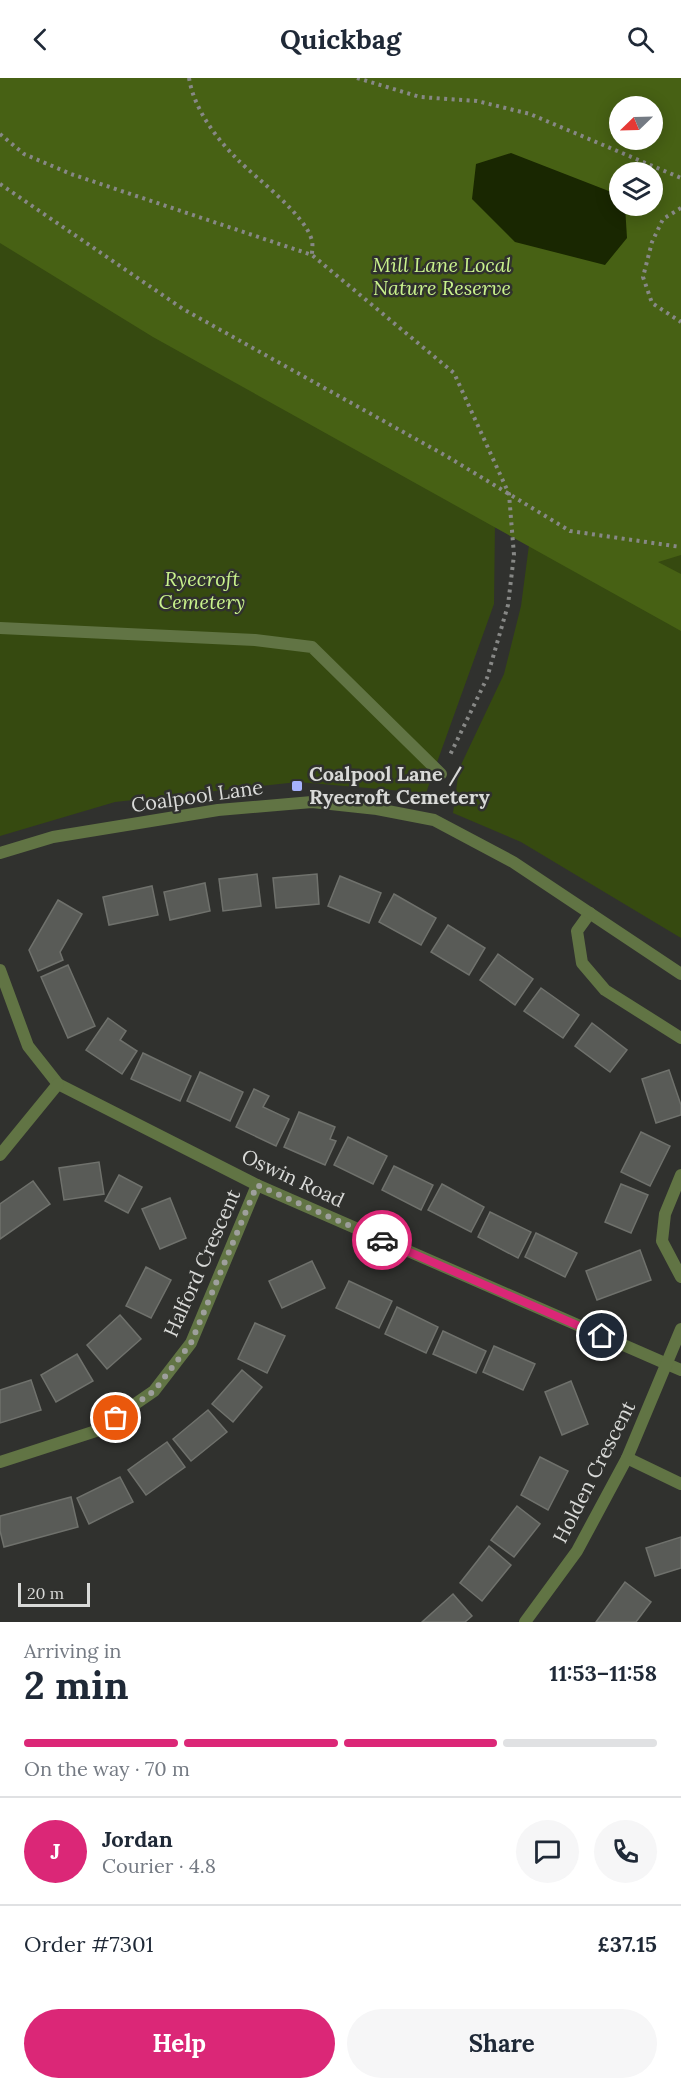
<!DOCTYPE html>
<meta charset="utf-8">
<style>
:root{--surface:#fff;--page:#f6f6f7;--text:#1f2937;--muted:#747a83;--line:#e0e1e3;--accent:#db2777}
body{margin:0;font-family:Lora,serif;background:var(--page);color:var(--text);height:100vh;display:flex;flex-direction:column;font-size:22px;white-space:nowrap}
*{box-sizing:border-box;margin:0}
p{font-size:20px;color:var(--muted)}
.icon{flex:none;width:33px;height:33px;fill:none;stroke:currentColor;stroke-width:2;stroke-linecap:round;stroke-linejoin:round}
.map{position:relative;height:1544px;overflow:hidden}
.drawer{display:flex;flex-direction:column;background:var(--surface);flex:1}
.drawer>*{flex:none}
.needle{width:39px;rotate:247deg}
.tools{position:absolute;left:609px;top:18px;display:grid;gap:12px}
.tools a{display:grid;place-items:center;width:54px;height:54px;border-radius:50%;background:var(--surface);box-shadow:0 3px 15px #0003;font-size:30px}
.scale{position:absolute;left:18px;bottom:15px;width:72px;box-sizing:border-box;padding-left:6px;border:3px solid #d9dad8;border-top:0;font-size:16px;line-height:21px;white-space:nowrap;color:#d9dad8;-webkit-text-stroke:4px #30312e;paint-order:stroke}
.pin{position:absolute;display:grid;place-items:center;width:51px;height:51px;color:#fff;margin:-26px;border:3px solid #fff;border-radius:50%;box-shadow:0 2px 6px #0007}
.courier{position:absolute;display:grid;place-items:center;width:60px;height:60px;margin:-30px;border:4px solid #db2777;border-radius:50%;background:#fff;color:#222;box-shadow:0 2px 8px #0007}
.head em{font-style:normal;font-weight:800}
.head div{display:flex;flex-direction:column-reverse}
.head{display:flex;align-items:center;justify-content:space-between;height:102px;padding:0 24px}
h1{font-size:39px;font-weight:800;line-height:45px}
.bar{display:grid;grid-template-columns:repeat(4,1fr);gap:9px 6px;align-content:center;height:72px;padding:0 24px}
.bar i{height:8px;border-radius:4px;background:var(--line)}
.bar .selected{background:var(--accent)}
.bar p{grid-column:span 4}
.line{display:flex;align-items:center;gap:15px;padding:0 24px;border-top:2px solid var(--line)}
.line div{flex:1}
.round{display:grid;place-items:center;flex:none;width:63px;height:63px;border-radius:32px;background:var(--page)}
.primary-button{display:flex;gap:12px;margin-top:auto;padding:12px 24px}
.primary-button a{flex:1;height:69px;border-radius:36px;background:var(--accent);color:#fff;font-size:24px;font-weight:800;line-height:69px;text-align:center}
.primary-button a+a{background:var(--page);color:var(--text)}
header{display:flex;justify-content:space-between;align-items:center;height:78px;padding:0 24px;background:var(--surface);font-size:27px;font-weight:800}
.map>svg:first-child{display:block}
.green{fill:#364a10;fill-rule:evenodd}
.forest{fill:#476114;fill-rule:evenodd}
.water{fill:#192701}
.building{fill:#595b57;stroke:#6f716c;stroke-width:1.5}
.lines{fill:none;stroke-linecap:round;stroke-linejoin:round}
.path{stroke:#878886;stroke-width:4;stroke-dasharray:3 4.5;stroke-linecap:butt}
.service{stroke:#617444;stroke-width:12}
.minor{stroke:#617444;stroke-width:12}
.tertiary{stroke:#617444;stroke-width:12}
.done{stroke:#9e9f9c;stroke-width:6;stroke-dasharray:0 10.8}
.route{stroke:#db2777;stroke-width:8}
.poi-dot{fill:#a6b1fc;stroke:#30312e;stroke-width:2}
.labels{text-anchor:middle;stroke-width:5;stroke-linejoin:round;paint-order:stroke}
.park-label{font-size:20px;font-style:italic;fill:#c9f28d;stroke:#30312e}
.poi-label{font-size:20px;font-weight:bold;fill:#d9dad8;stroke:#30312e;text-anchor:start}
.street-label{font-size:20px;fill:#d9dad8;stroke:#30312e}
</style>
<header><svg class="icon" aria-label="back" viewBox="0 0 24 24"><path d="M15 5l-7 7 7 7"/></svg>Quickbag<svg class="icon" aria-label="search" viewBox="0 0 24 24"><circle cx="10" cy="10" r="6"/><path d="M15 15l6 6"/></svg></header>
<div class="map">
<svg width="681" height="1544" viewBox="0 0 681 1544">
<rect width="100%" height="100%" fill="#30312e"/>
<path class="green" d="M 0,0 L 620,62 L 681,72 L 681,860 L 521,764 L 453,735 L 459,691 L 504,596 L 521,528 L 529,467 L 495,444 L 494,526 L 426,715 L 298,704 L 115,724 L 0,758 ZM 620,94 L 652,94 L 652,128 L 620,128 Z"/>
<path class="forest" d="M 0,0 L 681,0 L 681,477 L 658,484 L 681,496 L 681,553 L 153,259 L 0,165 ZM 620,28 L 652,28 L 652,62 L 620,62 ZM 620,94 L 652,94 L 652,128 L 620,128 Z"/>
<path class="water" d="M 511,75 L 619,117 L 620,128 L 625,128 L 627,160 L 605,187 L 515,164 L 472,121 L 476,86 Z"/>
<g class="building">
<path d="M 257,796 L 261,828 L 223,833 L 219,801 Z"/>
<path d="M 317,796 L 319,826 L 276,830 L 273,800 Z"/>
<path d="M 340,798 L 381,815 L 369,845 L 328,828 Z"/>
<path d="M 205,805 L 210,833 L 170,842 L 164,814 Z"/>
<path d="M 152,808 L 158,837 L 109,847 L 103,819 Z"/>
<path d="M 394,816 L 436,840 L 421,867 L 379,844 Z"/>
<path d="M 58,822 L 82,836 L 60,874 L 63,882 L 38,893 L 29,872 Z"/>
<path d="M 448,847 L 485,870 L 469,897 L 431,874 Z"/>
<path d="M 498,876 L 533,901 L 515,927 L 480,902 Z"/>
<path d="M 68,887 L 95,948 L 68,960 L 41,899 Z"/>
<path d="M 541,910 L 579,937 L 563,960 L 524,933 Z"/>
<path d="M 108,940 L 126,953 L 120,962 L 137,973 L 122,996 L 86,972 Z"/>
<path d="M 592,945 L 627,972 L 610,994 L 575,968 Z"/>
<path d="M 143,975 L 191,998 L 180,1023 L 131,1001 Z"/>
<path d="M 669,992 L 681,1027 L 681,1037 L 656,1045 L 642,1001 Z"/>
<path d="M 200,994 L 243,1014 L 230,1043 L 187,1023 Z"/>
<path d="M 254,1011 L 269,1018 L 263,1029 L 289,1041 L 276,1068 L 236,1049 Z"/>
<path d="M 299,1034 L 335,1049 L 330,1061 L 336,1063 L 325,1087 L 284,1069 Z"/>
<path d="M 641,1054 L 670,1068 L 650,1108 L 621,1094 Z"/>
<path d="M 348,1059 L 387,1078 L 373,1106 L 334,1087 Z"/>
<path d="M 99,1084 L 104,1116 L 64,1122 L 59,1090 Z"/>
<path d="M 394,1088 L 433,1107 L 421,1132 L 382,1112 Z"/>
<path d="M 119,1097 L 142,1109 L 128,1135 L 105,1123 Z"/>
<path d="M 33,1103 L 50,1126 L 0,1161 L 0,1126 Z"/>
<path d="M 442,1106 L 484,1129 L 471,1154 L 428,1132 Z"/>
<path d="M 621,1106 L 648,1117 L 631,1155 L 605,1144 Z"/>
<path d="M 170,1120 L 186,1160 L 160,1171 L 142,1131 Z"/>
<path d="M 490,1134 L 531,1154 L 518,1180 L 478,1159 Z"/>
<path d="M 536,1155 L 577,1175 L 565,1199 L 525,1179 Z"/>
<path d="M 640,1172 L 651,1202 L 597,1222 L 586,1193 Z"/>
<path d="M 312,1183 L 325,1210 L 282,1230 L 269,1203 Z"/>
<path d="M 146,1189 L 171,1202 L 151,1240 L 126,1228 Z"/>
<path d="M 349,1203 L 392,1223 L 379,1250 L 336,1230 Z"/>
<path d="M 397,1229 L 438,1249 L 426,1275 L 385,1256 Z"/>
<path d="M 120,1237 L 141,1261 L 107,1291 L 87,1267 Z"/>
<path d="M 255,1245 L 285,1258 L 267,1295 L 238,1281 Z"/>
<path d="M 443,1253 L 486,1273 L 476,1295 L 433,1276 Z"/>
<path d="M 494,1268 L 535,1286 L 523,1312 L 483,1294 Z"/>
<path d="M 77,1276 L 93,1303 L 56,1324 L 41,1297 Z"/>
<path d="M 242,1292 L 262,1309 L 233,1344 L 212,1326 Z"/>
<path d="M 31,1302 L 41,1332 L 0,1345 L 0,1312 Z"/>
<path d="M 571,1303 L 588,1346 L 562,1357 L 545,1314 Z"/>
<path d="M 208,1332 L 227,1354 L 191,1383 L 173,1361 Z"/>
<path d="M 167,1364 L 185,1389 L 146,1417 L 128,1392 Z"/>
<path d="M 540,1379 L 568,1393 L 548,1432 L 521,1417 Z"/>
<path d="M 120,1399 L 133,1424 L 89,1446 L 77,1420 Z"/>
<path d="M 71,1419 L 78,1449 L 4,1469 L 0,1453 L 0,1438 Z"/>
<path d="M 517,1428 L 540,1446 L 514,1479 L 491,1462 Z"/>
<path d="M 681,1459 L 681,1490 L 655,1498 L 646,1470 Z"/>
<path d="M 489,1468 L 511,1487 L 482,1523 L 460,1505 Z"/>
<path d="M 625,1504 L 651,1524 L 636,1544 L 596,1544 Z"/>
<path d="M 453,1516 L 472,1538 L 465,1544 L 422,1544 Z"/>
</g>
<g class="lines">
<g class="path">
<path d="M 189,0 C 194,31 216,60 238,82 C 257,101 306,137 312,163 C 313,167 312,172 312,176"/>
<path d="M 357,0 L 420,19 L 477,23 L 530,36 L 681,100"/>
<path d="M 0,56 L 24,76 L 71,96 L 312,177 L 454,295 L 509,416 L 514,477 L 508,527 L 487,600 L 449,679"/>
<path d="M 0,106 L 183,231 L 448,379 L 570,453 L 681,469"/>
<path d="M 681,130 L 663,141 L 652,164 L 643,199 L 652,225 L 681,244"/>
</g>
<g class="service">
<path d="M 0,550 L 255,562 L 312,569 L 441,696"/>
<path d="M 667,1286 L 681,1292"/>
</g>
<g class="minor">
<path d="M 590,835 L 577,853 L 582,885 L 605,912 L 681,960"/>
<path d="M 0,892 L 28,968 L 58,1006 L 257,1107 L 667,1286"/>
<path d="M 0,1077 L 58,1006"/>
<path d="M 681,1097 L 665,1136 L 662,1163 L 681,1199"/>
<path d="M 627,1380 L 681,1406"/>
<path d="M 0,1384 L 96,1353 L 154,1313 L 191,1265 L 257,1107"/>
<path d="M 525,1544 L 577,1473 L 627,1380 L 681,1251"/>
</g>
<path class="tertiary" d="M 0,775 L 53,759 L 218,732 L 312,724 L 377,731 L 434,742 L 513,784 L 681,896"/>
</g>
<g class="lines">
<path class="done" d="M 116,1340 L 154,1313 L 191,1265 L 257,1107 L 382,1162"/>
<path class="route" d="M 382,1162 L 602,1258"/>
</g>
<rect class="poi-dot" x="291" y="702" width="12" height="12" rx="3"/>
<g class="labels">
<g class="park-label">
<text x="442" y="194">Mill Lane Local<tspan x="442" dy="23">Nature Reserve</tspan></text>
<text x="202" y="508">Ryecroft<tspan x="202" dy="23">Cemetery</tspan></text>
</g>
<g class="poi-label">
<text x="309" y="703">Coalpool Lane /<tspan x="309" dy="23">Ryecroft Cemetery</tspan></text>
</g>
<g class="street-label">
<text transform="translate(197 718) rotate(-8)" y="7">Coalpool Lane</text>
<text transform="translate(293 1100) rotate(25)" y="7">Oswin Road</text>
<text transform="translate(202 1185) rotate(-66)" y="7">Halford Crescent</text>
<text transform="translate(594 1394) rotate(-63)" y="7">Holden Crescent</text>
</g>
</g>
</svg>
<div class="tools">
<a><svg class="needle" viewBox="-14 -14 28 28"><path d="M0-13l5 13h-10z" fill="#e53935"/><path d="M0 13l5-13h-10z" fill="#747a83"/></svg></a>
<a><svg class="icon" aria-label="layers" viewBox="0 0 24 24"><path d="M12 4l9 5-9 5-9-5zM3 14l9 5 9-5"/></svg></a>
</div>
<div class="scale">20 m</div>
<div class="pin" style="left:116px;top:1340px;background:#ea580c"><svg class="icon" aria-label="bag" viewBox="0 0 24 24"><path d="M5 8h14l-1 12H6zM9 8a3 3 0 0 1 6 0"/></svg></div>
<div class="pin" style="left:602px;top:1258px;background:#1f2937"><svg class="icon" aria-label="home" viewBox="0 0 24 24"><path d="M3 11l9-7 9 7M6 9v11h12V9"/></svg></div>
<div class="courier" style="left:382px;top:1162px"><svg class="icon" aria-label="car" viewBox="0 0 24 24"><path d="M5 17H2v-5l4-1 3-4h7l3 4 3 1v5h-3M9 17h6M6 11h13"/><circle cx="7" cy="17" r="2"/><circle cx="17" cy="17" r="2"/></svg></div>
</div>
<section class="drawer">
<div class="head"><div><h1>2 min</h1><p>Arriving in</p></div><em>11:53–11:58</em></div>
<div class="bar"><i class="selected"></i><i class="selected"></i><i class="selected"></i><i></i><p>On the way · 70 m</p></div>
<div class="line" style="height:108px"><b class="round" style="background:var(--accent);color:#fff">J</b><div><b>Jordan</b><p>Courier · 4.8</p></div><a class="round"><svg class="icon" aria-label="chat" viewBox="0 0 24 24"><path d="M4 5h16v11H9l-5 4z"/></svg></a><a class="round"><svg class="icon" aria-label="phone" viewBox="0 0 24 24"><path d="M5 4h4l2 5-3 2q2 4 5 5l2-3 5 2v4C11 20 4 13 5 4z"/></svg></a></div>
<div class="line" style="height:78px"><div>Order #7301</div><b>£37.15</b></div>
<div class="primary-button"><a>Help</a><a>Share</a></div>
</section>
